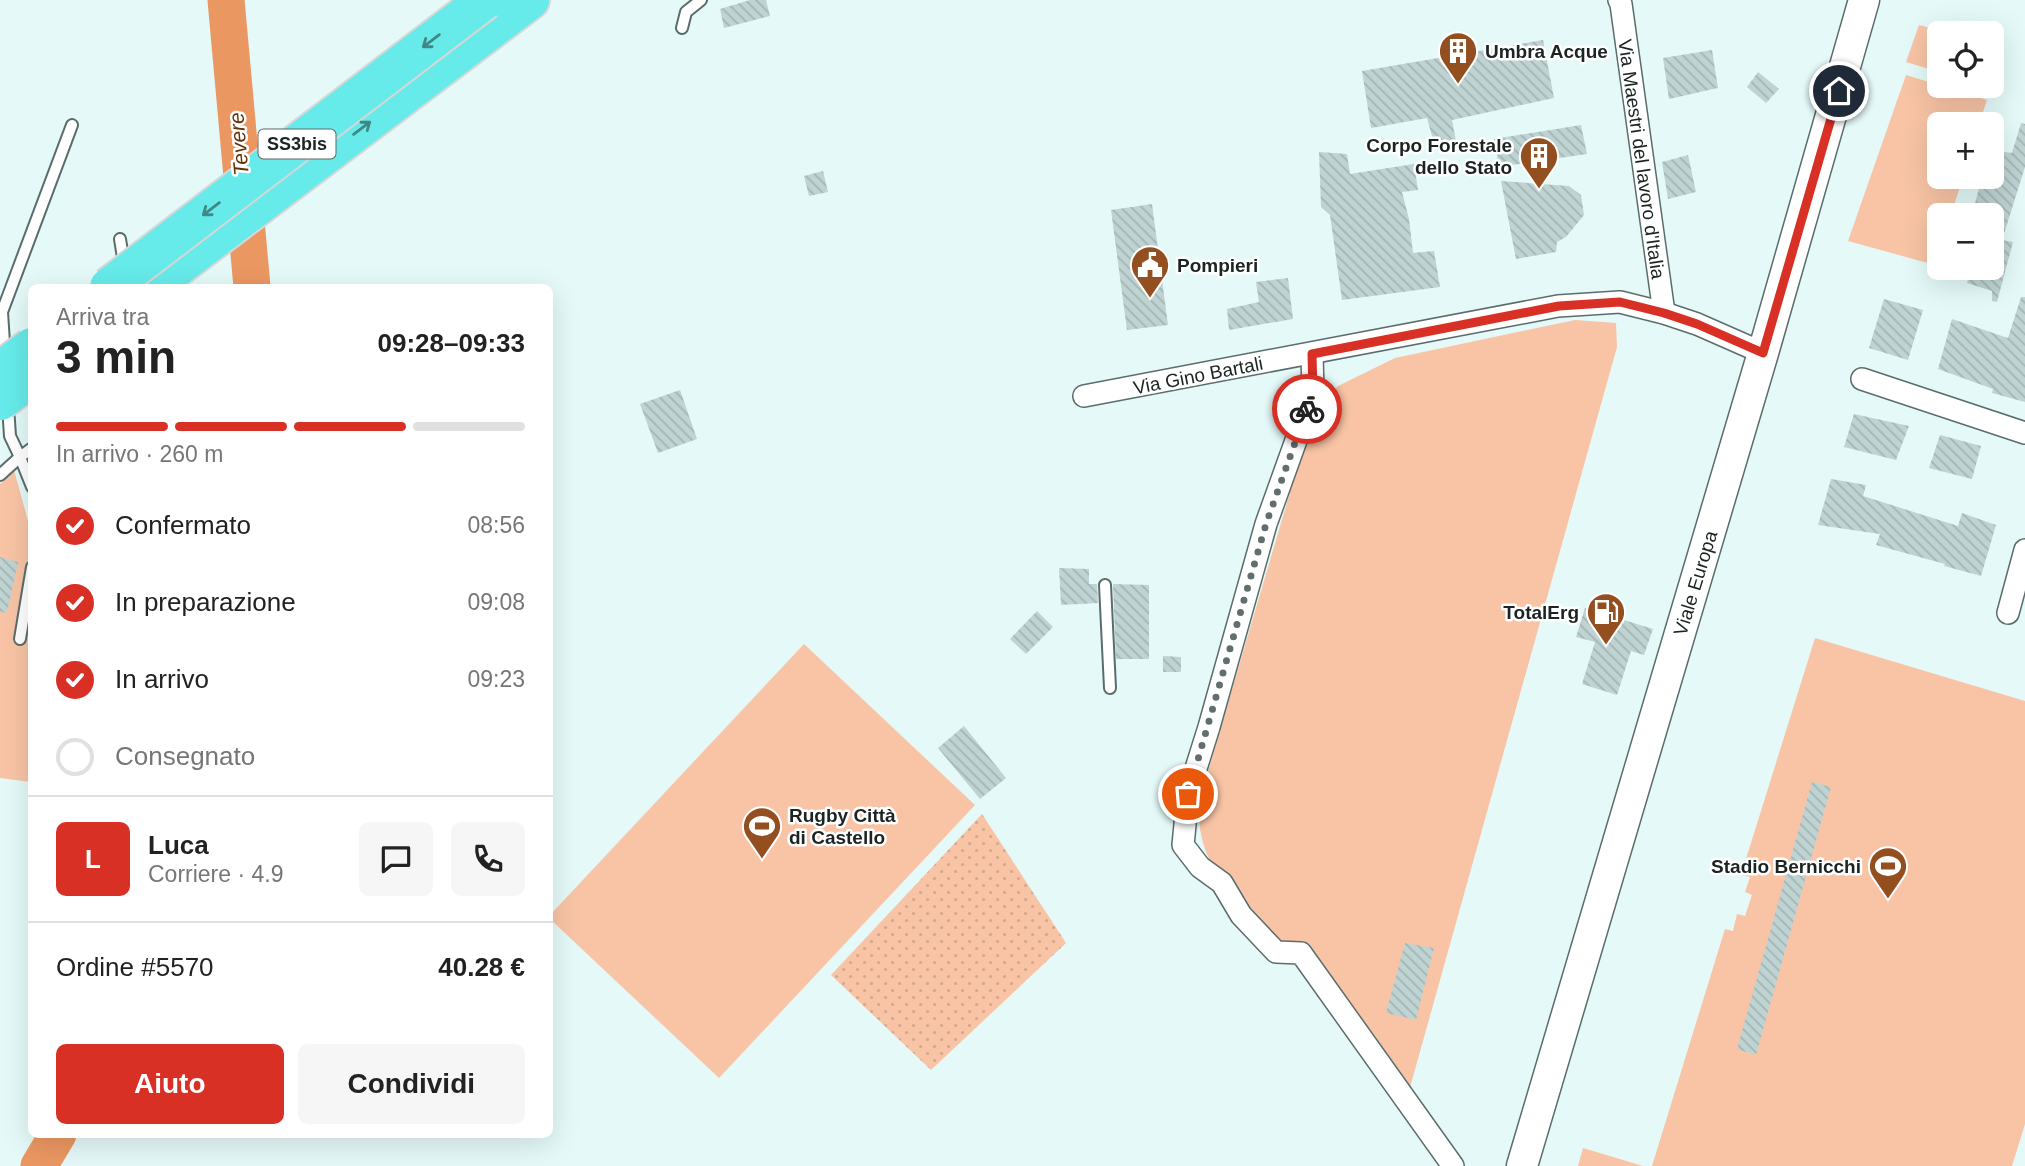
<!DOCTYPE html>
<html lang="it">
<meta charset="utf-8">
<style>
:root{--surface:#fff;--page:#f6f6f6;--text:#222;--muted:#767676;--line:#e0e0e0;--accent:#d93025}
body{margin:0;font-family:Arial,sans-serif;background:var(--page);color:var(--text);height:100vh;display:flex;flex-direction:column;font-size:26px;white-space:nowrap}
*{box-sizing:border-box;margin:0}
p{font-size:23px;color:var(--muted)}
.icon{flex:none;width:38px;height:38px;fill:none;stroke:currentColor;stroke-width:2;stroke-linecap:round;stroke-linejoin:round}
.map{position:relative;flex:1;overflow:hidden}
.sheet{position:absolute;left:28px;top:284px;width:525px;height:854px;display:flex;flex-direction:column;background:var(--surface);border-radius:10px;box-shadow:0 7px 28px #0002}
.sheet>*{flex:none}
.buttons{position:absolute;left:1927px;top:21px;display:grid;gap:14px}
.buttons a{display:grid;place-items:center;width:77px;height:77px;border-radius:10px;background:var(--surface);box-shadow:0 7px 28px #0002;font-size:35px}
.pin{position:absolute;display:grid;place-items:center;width:60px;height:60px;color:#fff;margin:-30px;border:4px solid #fff;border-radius:50%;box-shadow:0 2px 7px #0007}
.courier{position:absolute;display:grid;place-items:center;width:70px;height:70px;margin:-35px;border:5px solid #d93025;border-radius:50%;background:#fff;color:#222;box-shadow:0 2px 9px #0007}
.overview em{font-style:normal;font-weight:800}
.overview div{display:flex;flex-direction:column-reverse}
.overview{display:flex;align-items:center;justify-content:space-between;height:119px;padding:0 28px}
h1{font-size:46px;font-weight:800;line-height:52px}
.bar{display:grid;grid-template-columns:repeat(4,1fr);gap:10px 7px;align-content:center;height:84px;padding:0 28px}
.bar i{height:9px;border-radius:5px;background:var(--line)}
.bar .active{background:var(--accent)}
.bar p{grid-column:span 4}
.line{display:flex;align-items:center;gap:18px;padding:0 28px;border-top:2px solid var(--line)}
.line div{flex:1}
.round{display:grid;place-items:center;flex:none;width:74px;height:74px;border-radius:10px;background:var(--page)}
ol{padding:0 28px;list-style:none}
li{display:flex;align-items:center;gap:21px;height:77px}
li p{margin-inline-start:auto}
li .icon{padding:7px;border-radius:50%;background:var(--accent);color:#fff;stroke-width:4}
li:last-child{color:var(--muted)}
li i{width:38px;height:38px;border:4px solid var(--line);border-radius:50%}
.button{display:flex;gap:14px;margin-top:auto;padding:14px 28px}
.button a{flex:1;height:80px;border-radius:10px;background:var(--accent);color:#fff;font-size:28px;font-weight:800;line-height:80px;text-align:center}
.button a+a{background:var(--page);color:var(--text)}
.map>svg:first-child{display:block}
.grass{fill:url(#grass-dots)}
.green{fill:#f8c4a5}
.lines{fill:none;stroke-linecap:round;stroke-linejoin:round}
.river{stroke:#eb9762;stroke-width:37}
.building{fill:url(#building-back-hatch)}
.lane-casing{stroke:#5a6d6c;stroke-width:14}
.street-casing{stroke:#5a6d6c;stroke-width:24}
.secondary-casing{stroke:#5a6d6c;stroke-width:33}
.highway-casing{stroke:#d6d7d7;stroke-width:42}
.lane{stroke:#fff;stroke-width:10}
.street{stroke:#fff;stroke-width:21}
.secondary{stroke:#fff;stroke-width:30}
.highway{stroke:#66ebea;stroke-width:38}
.highway-bridge-casing{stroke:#d6d7d7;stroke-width:42;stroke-linecap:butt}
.highway-bridge{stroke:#66ebea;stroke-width:38}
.oneway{stroke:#418786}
.done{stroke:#626e6e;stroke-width:7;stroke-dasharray:0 12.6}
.route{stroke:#d93025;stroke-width:9}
.labels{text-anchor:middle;stroke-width:5;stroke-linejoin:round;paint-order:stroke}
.shield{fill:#fff;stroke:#606565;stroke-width:2}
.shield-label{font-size:18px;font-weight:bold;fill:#1c2323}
.poi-label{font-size:19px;font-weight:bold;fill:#1c2323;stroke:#fff;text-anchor:start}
.street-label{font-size:19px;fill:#1c2323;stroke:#fff}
.water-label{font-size:21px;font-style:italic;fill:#653005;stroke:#fff}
</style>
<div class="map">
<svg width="2025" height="1166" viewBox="0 0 2025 1166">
<defs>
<pattern id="grass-dots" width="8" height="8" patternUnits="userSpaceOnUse" patternTransform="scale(1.75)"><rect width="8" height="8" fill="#f8c4a5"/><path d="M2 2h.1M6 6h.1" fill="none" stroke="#d4a88e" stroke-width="1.8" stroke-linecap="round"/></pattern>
<pattern id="building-back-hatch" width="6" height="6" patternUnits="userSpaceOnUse" patternTransform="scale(1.75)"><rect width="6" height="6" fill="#bed3d2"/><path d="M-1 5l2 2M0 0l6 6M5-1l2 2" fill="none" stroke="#a3b5b4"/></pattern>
</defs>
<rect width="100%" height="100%" fill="#e4f9f8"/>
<path class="grass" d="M 982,814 L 1066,943 L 931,1070 L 831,975 Z"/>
<g class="green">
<path d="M 1919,25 L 1948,33 L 1939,33 L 1939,72 L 1906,62 Z"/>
<path d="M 1906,75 L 1987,100 L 1979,124 L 1939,124 L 1939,177 L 1963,177 L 1951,215 L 1939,215 L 1939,253 L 1935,265 L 1848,241 Z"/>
<path d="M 1575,320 L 1616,323 L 1617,347 L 1409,1091 C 1368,1044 1328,996 1286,949 C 1261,921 1233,896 1212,864 C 1201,845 1198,824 1199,802 L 1303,448 L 1320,409 L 1338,386 L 1395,358 Z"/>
<path d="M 14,470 L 31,532 L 31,782 L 0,778 L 0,484 Z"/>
<path d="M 1815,638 L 2025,701 L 2025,1124 L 2012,1166 L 1652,1166 L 1725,929 L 1733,931 L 1737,914 L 1745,916 L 1752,895 L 1745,892 L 1750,877 L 1741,875 Z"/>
<path d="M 804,644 L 975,805 L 719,1078 L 550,919 L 550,915 Z"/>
<path d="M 1583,1148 L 1643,1166 L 1578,1166 Z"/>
</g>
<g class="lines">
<g class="river">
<path d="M 226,0 L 252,287"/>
<path d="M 39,1166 L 58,1134"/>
</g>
</g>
<g class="building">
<path d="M 750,0 L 766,0 L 770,16 L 724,28 L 720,9 Z"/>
<path d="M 1543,40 L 1554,98 L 1452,120 L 1456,141 L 1435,147 L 1427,118 L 1371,128 L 1362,71 Z"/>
<path d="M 1712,50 L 1718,88 L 1669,99 L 1663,58 Z"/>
<path d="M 1758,72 L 1779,89 L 1766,103 L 1747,87 Z"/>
<path d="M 2021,123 L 2025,124 L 2025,167 L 2002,240 L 2013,242 L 1997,302 L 1992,301 L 1992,291 L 1967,283 L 1971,268 L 1992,268 L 1992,210 L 1974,207 L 1982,177 L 1992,177 L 1992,150 L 2012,153 Z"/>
<path d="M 1581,125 L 1587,154 L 1499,167 L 1494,139 Z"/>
<path d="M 1319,152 L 1347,154 L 1350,174 L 1414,164 L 1418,190 L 1402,192 L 1409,219 L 1413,253 L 1434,251 L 1440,287 L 1342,300 L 1330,215 L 1321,207 Z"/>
<path d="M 1688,155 L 1696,192 L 1668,199 L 1662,162 Z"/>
<path d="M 823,171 L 828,192 L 809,196 L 804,176 Z"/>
<path d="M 1501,181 L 1569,186 L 1581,195 L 1584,215 L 1566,237 L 1557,242 L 1556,252 L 1516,259 Z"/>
<path d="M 1152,204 L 1168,325 L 1127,330 L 1111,210 Z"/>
<path d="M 1288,278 L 1293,319 L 1229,330 L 1227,309 L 1259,302 L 1256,282 Z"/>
<path d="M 2021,297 L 2025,297 L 2025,402 L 1992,393 L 1993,389 L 1938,369 L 1952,319 L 2008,338 Z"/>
<path d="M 1884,299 L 1923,310 L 1908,360 L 1869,348 Z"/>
<path d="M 680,390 L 697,439 L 658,453 L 640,404 Z"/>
<path d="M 1854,414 L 1909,426 L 1896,460 L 1844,447 Z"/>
<path d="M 1940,435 L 1981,446 L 1972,479 L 1929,468 Z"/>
<path d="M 1831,479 L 1866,485 L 1863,496 L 1958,526 L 1962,513 L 1996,525 L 1981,576 L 1944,566 L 1945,564 L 1876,545 L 1880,534 L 1818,525 Z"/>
<path d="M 0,557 L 18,562 L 7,613 L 0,612 Z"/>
<path d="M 1059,568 L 1089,569 L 1089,584 L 1097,584 L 1098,603 L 1061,605 Z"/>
<path d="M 1113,584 L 1149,585 L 1149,659 L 1116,659 Z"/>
<path d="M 1585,608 L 1653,629 L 1644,655 L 1631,651 L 1617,695 L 1582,684 L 1595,642 L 1576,637 Z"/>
<path d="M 1037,611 L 1053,627 L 1026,654 L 1010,639 Z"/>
<path d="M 1163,656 L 1181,657 L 1181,672 L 1163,672 Z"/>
<path d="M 964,726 L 1006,778 L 980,799 L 938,748 Z"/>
<path d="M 1812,782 L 1831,787 L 1756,1055 L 1737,1049 Z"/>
<path d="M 1405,943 L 1434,948 L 1416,1020 L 1386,1013 Z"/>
</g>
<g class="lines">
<g class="lane-casing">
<g id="lane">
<path d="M 682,28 L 686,12 L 701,0"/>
<path d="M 120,239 L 124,264"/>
<path d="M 5,358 L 2,312 L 72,125"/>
<path d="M 8,406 L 10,436 L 20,457 L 32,448"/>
<path d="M 0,475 L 20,457 L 32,487"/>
<path d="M 1105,585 L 1110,688"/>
<path d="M 20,639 L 32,567"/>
</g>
</g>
<g class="street-casing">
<g id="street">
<path d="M 1619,0 L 1621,4 L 1664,313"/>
<path d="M 1312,354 L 1313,393 L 1266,524 L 1209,727 L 1188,794 L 1183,845 L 1200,867 L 1222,883 L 1241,915 L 1276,952 L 1301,953 L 1453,1166"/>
<path d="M 1862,379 L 2025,433"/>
<path d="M 1084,396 L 1558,306 L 1620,302 L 1664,313 L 1697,324 L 1763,353"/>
<path d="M 2008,613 L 2025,550"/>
</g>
</g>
<g class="secondary-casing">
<path id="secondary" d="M 1522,1166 L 1763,353 L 1864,0"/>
</g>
<g class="highway-casing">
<path id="highway" d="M 151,287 L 530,0"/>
</g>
<use href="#lane" class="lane"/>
<use href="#street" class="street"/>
<use href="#secondary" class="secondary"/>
<use href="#highway" class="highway"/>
<g class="highway-bridge-casing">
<g id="highway-bridge">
<path d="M 109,287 L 485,0"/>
<path d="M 0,371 L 32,347"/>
<path d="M 0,401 L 32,377"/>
</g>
</g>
<use href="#highway-bridge" class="highway-bridge"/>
</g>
<defs><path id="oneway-shaft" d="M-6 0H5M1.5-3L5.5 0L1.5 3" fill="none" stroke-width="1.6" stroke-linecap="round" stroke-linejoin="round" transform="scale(1.75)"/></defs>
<g class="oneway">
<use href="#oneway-shaft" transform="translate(431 41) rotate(143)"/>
<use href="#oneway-shaft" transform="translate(362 128) rotate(-37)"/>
<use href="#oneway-shaft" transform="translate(211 209) rotate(143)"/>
</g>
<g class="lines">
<path class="done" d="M 1188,794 L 1266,524 L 1307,409"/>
<path class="route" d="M 1307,409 L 1313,393 L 1312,354 L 1559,306 L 1620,302 L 1664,313 L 1697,324 L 1763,353 L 1839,91"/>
</g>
<defs>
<g id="building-pin" transform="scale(2.0125)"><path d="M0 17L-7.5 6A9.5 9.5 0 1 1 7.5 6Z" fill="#934f20" stroke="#fff"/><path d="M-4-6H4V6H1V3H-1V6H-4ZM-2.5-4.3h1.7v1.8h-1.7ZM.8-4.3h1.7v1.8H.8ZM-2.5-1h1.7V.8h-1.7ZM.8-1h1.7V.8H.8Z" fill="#fff"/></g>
<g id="civic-pin" transform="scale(2.0125)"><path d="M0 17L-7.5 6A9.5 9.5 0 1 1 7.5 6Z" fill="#934f20" stroke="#fff"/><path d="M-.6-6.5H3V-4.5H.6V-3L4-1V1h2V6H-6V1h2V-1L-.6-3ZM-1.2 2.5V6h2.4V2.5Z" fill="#fff"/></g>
<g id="fuel-pin" transform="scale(2.0125)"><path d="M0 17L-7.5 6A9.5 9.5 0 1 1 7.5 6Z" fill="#934f20" stroke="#fff"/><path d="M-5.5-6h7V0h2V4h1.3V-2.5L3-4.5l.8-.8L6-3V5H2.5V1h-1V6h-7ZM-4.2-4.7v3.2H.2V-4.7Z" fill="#fff"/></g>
<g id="stadium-pin" transform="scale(2.0125)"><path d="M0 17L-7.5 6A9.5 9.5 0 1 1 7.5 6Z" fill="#934f20" stroke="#fff"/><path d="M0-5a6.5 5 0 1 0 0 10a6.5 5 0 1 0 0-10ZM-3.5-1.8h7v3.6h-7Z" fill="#fff"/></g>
</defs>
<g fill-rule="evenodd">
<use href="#building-pin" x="1458" y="51"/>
<use href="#building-pin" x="1539" y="156"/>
<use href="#civic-pin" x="1150" y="265"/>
<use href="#fuel-pin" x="1606" y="612"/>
<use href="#stadium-pin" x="762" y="826"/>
<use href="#stadium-pin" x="1888" y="866"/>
</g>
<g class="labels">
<rect class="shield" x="258.5" y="129.5" width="77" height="29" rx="5"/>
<g class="shield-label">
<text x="297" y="150">SS3bis</text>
</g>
<g class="poi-label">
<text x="1485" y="58">Umbra Acque</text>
<text x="1512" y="152" text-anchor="end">Corpo Forestale<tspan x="1512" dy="22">dello Stato</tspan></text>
<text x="1177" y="272">Pompieri</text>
<text x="1579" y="619" text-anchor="end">TotalErg</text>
<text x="789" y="822">Rugby Città<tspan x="789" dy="22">di Castello</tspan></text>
<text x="1861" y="873" text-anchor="end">Stadio Bernicchi</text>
</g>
<g class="street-label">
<text transform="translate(1642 159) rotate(82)" y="7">Via Maestri del lavoro d'Italia</text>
<text transform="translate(1198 375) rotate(-11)" y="7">Via Gino Bartali</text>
<text transform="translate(1695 583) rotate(-73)" y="7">Viale Europa</text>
</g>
<g class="water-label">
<text transform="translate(239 144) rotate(-95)" y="7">Tevere</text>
</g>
</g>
</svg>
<div class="buttons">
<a><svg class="icon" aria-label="locate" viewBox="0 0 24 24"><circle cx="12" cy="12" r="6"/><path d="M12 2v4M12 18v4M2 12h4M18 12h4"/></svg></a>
<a>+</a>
<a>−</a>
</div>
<div class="pin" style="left:1188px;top:794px;background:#ea580c"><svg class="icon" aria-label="bag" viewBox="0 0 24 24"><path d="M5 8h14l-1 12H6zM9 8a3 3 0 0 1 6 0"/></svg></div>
<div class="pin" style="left:1839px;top:91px;background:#1f2937"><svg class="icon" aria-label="home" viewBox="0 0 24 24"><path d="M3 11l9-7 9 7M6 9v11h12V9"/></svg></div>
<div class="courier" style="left:1307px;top:409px"><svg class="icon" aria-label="bike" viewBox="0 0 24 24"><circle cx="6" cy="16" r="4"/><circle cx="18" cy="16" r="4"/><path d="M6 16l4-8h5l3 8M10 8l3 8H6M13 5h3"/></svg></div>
<section class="sheet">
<div class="overview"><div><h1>3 min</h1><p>Arriva tra</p></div><em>09:28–09:33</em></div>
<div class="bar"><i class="active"></i><i class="active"></i><i class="active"></i><i></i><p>In arrivo · 260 m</p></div>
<ol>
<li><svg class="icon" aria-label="check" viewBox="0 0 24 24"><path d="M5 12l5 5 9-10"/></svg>Confermato<p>08:56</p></li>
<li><svg class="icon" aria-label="check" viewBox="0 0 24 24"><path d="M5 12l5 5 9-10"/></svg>In preparazione<p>09:08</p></li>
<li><svg class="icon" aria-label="check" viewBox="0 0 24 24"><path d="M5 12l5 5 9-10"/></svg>In arrivo<p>09:23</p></li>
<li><i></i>Consegnato</li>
</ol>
<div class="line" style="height:126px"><b class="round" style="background:var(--accent);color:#fff">L</b><div><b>Luca</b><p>Corriere · 4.9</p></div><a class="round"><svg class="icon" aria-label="chat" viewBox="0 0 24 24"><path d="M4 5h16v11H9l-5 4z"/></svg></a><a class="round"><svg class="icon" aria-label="phone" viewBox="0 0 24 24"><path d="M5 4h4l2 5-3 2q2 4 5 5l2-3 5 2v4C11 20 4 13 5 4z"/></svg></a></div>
<div class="line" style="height:91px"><div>Ordine #5570</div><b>40.28 €</b></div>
<div class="button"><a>Aiuto</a><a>Condividi</a></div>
</section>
</div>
